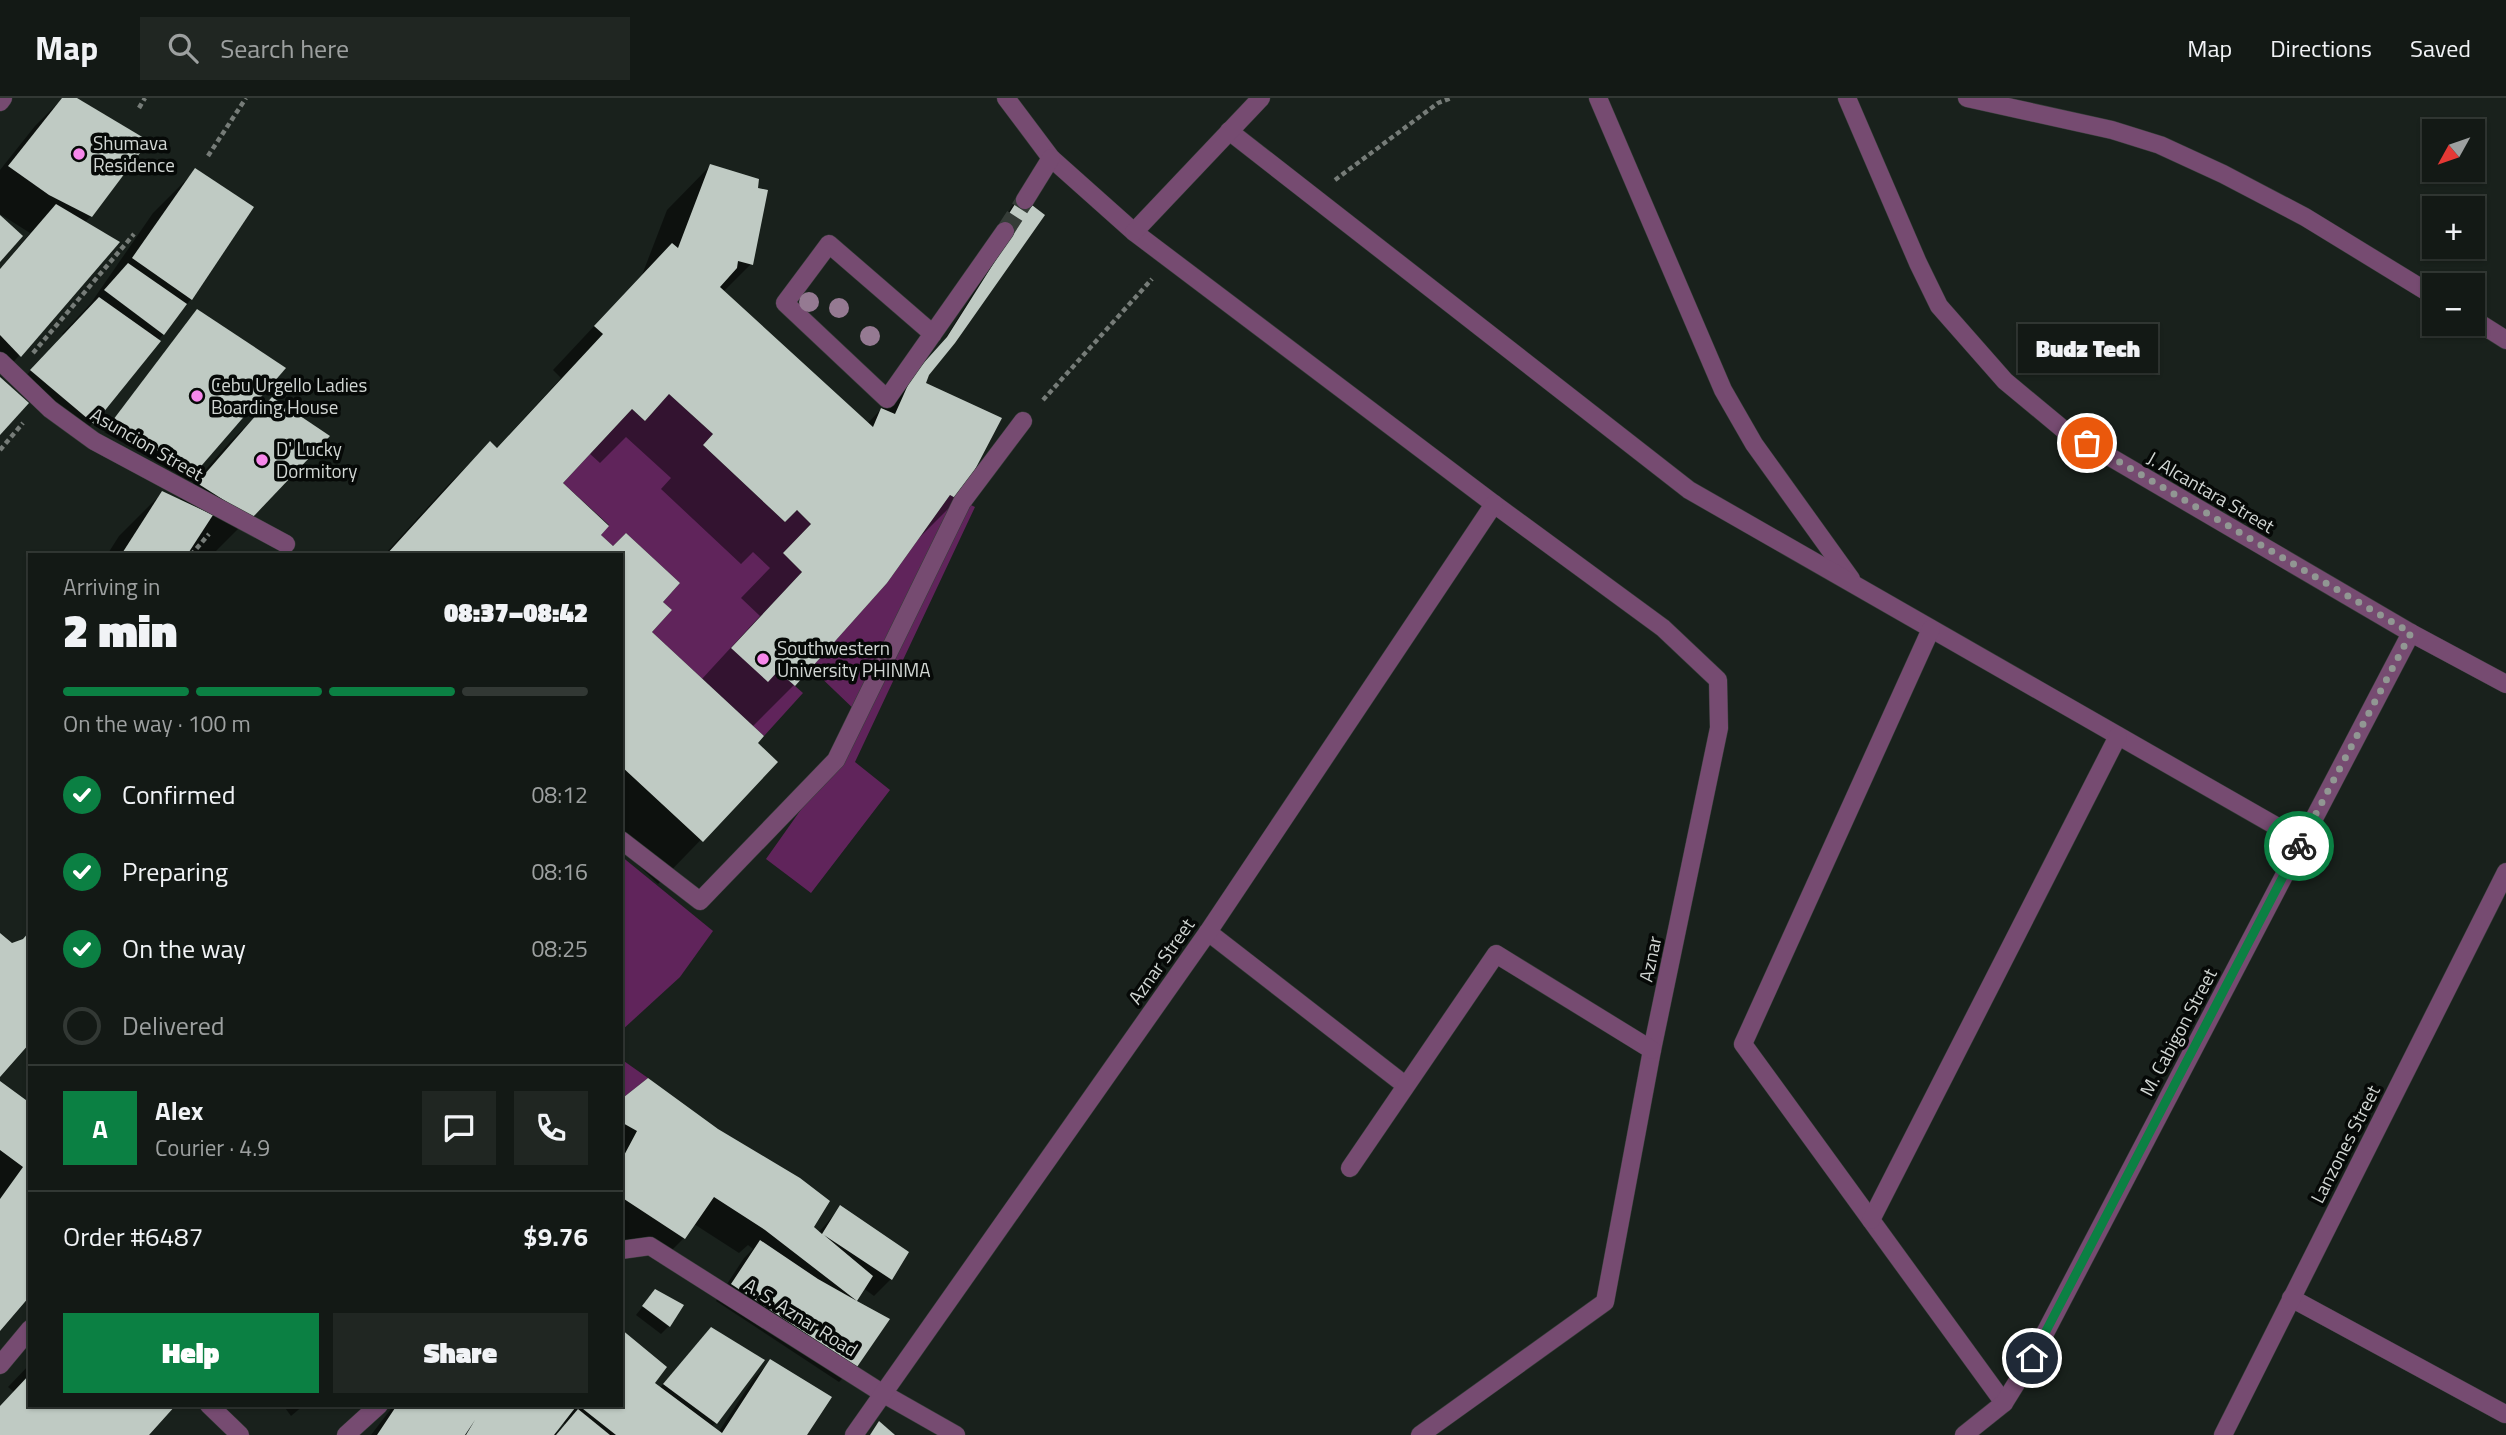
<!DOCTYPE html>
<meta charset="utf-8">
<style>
:root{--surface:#131915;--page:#202622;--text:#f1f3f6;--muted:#9da0a0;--line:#323834;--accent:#0b8043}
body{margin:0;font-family:"Titillium Web",sans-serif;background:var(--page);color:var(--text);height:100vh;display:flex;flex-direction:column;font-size:26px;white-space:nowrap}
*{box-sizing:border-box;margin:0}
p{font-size:23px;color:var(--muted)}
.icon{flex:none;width:38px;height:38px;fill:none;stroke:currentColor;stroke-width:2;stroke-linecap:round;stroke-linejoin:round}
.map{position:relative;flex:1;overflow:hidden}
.sheet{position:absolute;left:28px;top:455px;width:595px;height:854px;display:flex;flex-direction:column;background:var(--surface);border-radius:0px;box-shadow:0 2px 5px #0004,0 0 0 2px var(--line)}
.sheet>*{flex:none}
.needle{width:46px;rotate:230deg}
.tools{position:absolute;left:2422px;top:21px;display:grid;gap:14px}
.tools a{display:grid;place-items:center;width:63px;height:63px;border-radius:0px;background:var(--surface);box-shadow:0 2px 5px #0004,0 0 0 2px var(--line);font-size:35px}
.pin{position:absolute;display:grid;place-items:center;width:60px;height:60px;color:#fff;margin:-30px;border:4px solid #fff;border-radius:50%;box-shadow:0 2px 7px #0007}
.courier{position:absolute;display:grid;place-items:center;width:70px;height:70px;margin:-35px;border:5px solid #0b8043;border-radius:50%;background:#fff;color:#222;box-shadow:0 2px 9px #0007}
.bubble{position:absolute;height:49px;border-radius:0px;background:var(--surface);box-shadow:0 2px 5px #0004,0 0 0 2px var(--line);font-size:23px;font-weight:800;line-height:49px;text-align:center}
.summary em{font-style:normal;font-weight:800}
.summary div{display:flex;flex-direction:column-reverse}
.summary{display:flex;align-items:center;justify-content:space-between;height:119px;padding:0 35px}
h1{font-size:46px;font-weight:800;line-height:52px}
.bar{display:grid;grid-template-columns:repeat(4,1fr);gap:10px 7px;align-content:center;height:84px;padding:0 35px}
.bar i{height:9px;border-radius:5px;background:var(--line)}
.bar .active{background:var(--accent)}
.bar p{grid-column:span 4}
.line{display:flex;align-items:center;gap:18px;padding:0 35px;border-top:2px solid var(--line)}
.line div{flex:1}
.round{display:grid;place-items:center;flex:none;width:74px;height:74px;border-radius:0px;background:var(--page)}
ol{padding:0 35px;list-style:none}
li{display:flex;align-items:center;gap:21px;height:77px}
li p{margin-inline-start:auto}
li .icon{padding:7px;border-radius:50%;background:var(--accent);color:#fff;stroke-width:4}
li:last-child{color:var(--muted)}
li i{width:38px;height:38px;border:4px solid var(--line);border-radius:50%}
.button{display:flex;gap:14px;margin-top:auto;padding:14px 35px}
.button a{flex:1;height:80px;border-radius:0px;background:var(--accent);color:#fff;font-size:28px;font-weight:800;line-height:80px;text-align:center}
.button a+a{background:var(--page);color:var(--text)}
header{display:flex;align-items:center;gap:42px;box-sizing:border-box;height:98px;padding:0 35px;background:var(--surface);border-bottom:2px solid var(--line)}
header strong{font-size:33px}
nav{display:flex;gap:38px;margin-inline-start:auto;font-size:24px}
.search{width:490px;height:63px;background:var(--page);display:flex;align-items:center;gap:18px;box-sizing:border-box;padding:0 24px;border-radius:0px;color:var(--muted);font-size:26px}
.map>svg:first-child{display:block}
.green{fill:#60245b}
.shadow{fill:#0007;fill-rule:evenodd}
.building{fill:#bfcac3}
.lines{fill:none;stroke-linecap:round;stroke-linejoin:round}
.minor-tunnel{stroke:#353c37;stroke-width:18;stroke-dasharray:18 9;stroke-linecap:butt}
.minor-casing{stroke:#363e39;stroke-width:19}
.path{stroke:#767c78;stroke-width:4.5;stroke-dasharray:5 3.5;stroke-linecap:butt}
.minor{stroke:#764b71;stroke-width:18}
.tree{fill:#957a92}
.done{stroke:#919793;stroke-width:7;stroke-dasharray:0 12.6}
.route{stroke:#0b8043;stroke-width:9}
.poi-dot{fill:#f788eb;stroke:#060907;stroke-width:2.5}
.labels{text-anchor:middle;stroke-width:7;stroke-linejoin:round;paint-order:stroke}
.poi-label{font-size:19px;fill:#d1d6d3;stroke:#060907;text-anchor:start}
.street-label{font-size:19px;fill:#d1d6d3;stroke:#060907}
</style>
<header>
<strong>Map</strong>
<div class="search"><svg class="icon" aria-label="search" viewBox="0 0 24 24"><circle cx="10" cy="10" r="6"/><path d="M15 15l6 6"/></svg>Search here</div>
<nav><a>Map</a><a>Directions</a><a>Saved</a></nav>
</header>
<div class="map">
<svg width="2506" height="1337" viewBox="0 0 2506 1337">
<rect width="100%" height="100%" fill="#19211c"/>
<g class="green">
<path d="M 669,296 L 713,336 L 703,347 L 785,424 L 797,412 L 811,426 L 783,455 L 802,474 L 731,550 L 778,573 L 803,595 L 764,638 L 652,534 L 672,512 L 663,504 L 680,485 L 626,435 L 613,448 L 601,437 L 609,427 L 563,385 L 632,311 L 645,323 Z"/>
<path d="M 950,397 L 975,409 L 855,664 L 890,692 L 811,795 L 766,761 L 836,662 L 859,616 L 811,570 L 887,485 Z"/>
<path d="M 621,758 L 713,833 L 680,879 L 621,933 Z"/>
<path d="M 621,961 L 648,980 L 624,999 L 621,1008 Z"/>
</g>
<g class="shadow">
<path d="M 63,0 L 74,0 L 91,118 L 84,125 L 117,144 L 4,275 L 0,271 L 0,171 L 30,135 L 0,116 L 0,72 L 35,28 Z"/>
<path d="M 710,68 L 751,166 L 723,194 L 867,326 L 940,249 L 1004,146 L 994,138 L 1012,108 L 1020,100 L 1042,117 L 927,276 L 924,285 L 958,401 L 915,444 L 794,587 L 752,629 L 756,645 L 776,664 L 658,786 L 621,751 L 621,457 L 384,457 L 447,388 L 490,345 L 496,351 L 561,280 L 553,272 L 642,177 L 667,112 ZM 626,339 L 671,380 L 661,391 L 741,466 L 753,454 L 770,470 L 741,500 L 760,518 L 701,582 L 649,534 L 660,504 L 626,438 L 613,450 L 598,437 L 561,385 L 589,355 L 600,365 Z"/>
<path d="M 196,72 L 191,201 L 93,325 L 76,341 L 15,289 L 64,238 L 62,236 L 91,205 L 153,115 Z"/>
<path d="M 197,213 L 284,270 L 186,381 L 104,334 Z"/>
<path d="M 272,302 L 250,419 L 212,457 L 199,457 L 189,451 L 185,457 L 107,457 L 119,438 L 162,395 L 179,402 L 229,345 Z"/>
<path d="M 0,985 L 30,1008 L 30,1195 L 0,1230 Z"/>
<path d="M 625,1000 L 818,1135 L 840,1110 L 891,1181 L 874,1198 L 863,1190 L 854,1203 L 855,1268 L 839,1284 L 716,1203 L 744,1160 L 753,1151 L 748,1147 L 739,1155 L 694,1126 L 684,1140 L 659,1165 L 621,1140 L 621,1005 Z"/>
<path d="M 655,1193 L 681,1208 L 669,1228 L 661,1236 L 636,1217 Z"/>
<path d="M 711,1231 L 716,1324 L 711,1329 L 718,1335 L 754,1280 L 771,1263 L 805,1337 L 371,1337 L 394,1307 L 621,1307 L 652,1286 L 659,1291 ZM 562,1324 L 565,1326 L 556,1335 L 555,1333 Z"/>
<path d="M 30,1266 L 30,1307 L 146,1337 L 0,1337 L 0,1309 L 14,1294 L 8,1289 Z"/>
<path d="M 283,1307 L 304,1307 L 291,1318 Z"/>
</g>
<g class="building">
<path d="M 62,0 L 77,0 L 149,43 L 92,119 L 49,97 L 8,68 Z"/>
<path d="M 710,66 L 759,81 L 758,90 L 768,92 L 753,167 L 738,163 L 737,170 L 720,189 L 873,329 L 881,310 L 895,316 L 912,278 L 947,239 L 1011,138 L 1000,130 L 1020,98 L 1045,117 L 955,245 L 929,277 L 926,285 L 1002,320 L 959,402 L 950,397 L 887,485 L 795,588 L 778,573 L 768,584 L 731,550 L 802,474 L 783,455 L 811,426 L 797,412 L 785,424 L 703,347 L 713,336 L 669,296 L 645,323 L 632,311 L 563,385 L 609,428 L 601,437 L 613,448 L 626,435 L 680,485 L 663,504 L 672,512 L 652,534 L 764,638 L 758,645 L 778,664 L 703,744 L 621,668 L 621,457 L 386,457 L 490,343 L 497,350 L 603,236 L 594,228 L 672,145 L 678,150 Z"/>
<path d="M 195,70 L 254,109 L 192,202 L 132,160 Z"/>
<path d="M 56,106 L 120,144 L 21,259 L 0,237 L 0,171 Z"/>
<path d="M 0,117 L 23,138 L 0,164 Z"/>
<path d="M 128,165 L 187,206 L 164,237 L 104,192 Z"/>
<path d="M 99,199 L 161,243 L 94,326 L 30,272 Z"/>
<path d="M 197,211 L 286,270 L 196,374 L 110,326 Z"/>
<path d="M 0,279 L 29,305 L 0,337 Z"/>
<path d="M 272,299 L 330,338 L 252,420 L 197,385 Z"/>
<path d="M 162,393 L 213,417 L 187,457 L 121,457 Z"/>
<path d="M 30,833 L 30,945 L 0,979 L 0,835 L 12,845 L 23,841 Z"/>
<path d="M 648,980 L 718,1031 L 800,1080 L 830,1103 L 814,1129 L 822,1136 L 840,1107 L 909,1154 L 892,1182 L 824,1137 L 873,1178 L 857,1203 L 890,1221 L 857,1269 L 731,1186 L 760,1142 L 818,1181 L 857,1203 L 765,1132 L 714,1099 L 685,1141 L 621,1099 L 621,1063 L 637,1033 L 621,1024 L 621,1008 L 624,999 Z"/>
<path d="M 0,983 L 30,1005 L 30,1198 L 0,1233 L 0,1101 L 23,1069 L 0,1052 Z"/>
<path d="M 655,1191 L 684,1207 L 670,1229 L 642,1208 Z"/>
<path d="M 711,1229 L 765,1262 L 717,1326 L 663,1286 Z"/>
<path d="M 621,1231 L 667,1269 L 655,1285 L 722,1335 L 770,1261 L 832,1299 L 807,1337 L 616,1337 L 578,1307 L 621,1307 Z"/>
<path d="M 30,1276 L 30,1307 L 176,1307 L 149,1337 L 0,1337 L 0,1308 Z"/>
<path d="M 397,1307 L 572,1307 L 575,1310 L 554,1337 L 466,1337 L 475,1322 L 465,1337 L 377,1337 Z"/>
<path d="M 578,1311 L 610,1337 L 556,1337 Z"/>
<path d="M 879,1323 L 895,1337 L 870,1337 Z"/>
</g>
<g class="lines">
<path class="minor-tunnel" d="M 1005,133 L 1025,102"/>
<g class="minor-casing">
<g id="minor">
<path d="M 1006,0 L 1051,60 L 1134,134 L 1494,406 L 1663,530 L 1718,582 L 1719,630 L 1652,952 L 1605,1204 L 1420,1337"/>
<path d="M 1598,0 L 1723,292 L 1754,346 L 1851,481"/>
<path d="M 1847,0 L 1918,165 L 1939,208 L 2005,283 L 2064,332 L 2411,535 L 2506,586"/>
<path d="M 1967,0 L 2112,32 L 2160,47 L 2223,76 L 2305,119 L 2434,198"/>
<path d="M 0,4 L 3,0"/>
<path d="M 1229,33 L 1689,392 L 2302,743"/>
<path d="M 1025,102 L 1051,60"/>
<path d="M 1134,134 L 1261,0"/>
<path d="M 2473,221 L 2506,242"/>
<path d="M 933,236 L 829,146 L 785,205 L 887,301 L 1005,133"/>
<path d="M 0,263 L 50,311 L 94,343 L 286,446"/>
<path d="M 1931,531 L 1743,946 L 2004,1305"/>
<path d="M 621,742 L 700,803 L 836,662 L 962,404 L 1023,323"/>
<path d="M 1208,834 L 1405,987"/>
<path d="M 1350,1070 L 1496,856 L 1652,952"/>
<path d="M 1871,1122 L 2118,638"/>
<path d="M 621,1152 L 650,1148 L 882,1295 L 956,1337"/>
<path d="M 2291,1200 L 2505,1316"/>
<path d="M 0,1267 L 30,1231"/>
<path d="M 209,1307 L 240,1337"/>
<path d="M 346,1337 L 379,1307"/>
<path d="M 854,1337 L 1208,834 L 1494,406"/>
<path d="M 1964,1337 L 2004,1305 L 2032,1260 L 2411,535"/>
<path d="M 2223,1337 L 2506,774"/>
</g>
</g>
<g class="path">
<path d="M 139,10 L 145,0"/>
<path d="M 208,58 L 246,0"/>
<path d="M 1335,82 L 1438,5 L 1451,0"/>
<path d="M 33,255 L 134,136"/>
<path d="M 1043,302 L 1152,181"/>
<path d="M 0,352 L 23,325"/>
<path d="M 191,457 L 209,436"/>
</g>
<use href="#minor" class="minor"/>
</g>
<g class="tree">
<circle cx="809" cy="204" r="10"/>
<circle cx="839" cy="210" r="10"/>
<circle cx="870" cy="238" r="10"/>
</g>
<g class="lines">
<path class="done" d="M 2087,345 L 2411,535 L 2299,748"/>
<path class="route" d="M 2032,1260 L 2299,748"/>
</g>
<g class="poi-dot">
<circle cx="79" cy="56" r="7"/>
<circle cx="197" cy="298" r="7"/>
<circle cx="262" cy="362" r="7"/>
<circle cx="763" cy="561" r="7"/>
</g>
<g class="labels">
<g class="poi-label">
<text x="93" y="52">Shumava<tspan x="93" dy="22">Residence</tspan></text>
<text x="211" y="294">Cebu Urgello Ladies<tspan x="211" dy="22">Boarding House</tspan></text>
<text x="276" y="358">D' Lucky<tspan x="276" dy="22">Dormitory</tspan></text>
<text x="777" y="557">Southwestern<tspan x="777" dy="22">University PHINMA</tspan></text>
</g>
<g class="street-label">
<text transform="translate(147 346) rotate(30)" y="7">Asuncion Street</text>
<text transform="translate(2211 394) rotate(30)" y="7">J. Alcantara Street</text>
<text transform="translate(1650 861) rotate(-78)" y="7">Aznar</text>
<text transform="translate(1161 863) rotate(-55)" y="7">Aznar Street</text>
<text transform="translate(2178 934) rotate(-62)" y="7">M. Cabigon Street</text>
<text transform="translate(2345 1046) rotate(-63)" y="7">Lanzones Street</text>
<text transform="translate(801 1219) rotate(32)" y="7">A. S. Aznar Road</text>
</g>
</g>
</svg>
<div class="tools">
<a><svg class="needle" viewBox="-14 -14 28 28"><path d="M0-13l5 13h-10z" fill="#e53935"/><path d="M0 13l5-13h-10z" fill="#9da0a0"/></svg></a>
<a>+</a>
<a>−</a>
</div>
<div class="pin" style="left:2087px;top:345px;background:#ea580c"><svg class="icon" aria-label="bag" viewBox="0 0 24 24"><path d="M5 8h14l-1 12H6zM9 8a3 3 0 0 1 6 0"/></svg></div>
<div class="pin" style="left:2032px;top:1260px;background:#1f2937"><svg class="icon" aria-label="home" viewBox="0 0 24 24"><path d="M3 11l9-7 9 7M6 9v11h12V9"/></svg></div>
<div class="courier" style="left:2299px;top:748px"><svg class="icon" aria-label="bike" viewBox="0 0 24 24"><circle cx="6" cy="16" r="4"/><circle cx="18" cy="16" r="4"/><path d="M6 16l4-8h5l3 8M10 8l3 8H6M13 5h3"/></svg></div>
<div class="bubble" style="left:2018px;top:226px;width:140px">Budz Tech</div>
<section class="sheet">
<div class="summary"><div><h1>2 min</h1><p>Arriving in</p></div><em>08:37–08:42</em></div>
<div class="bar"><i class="active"></i><i class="active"></i><i class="active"></i><i></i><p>On the way · 100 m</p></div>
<ol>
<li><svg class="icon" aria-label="check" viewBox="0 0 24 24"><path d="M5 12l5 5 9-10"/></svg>Confirmed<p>08:12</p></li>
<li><svg class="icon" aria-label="check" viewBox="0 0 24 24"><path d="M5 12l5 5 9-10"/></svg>Preparing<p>08:16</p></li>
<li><svg class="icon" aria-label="check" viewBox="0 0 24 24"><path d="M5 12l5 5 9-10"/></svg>On the way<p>08:25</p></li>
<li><i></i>Delivered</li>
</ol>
<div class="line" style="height:126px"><b class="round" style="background:var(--accent);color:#fff">A</b><div><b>Alex</b><p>Courier · 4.9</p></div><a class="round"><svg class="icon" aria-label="chat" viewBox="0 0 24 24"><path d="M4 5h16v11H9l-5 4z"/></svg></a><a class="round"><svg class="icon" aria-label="phone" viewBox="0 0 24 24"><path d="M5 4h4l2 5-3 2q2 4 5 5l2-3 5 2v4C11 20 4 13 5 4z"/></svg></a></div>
<div class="line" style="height:91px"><div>Order #6487</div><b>$9.76</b></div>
<div class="button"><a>Help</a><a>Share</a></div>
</section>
</div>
